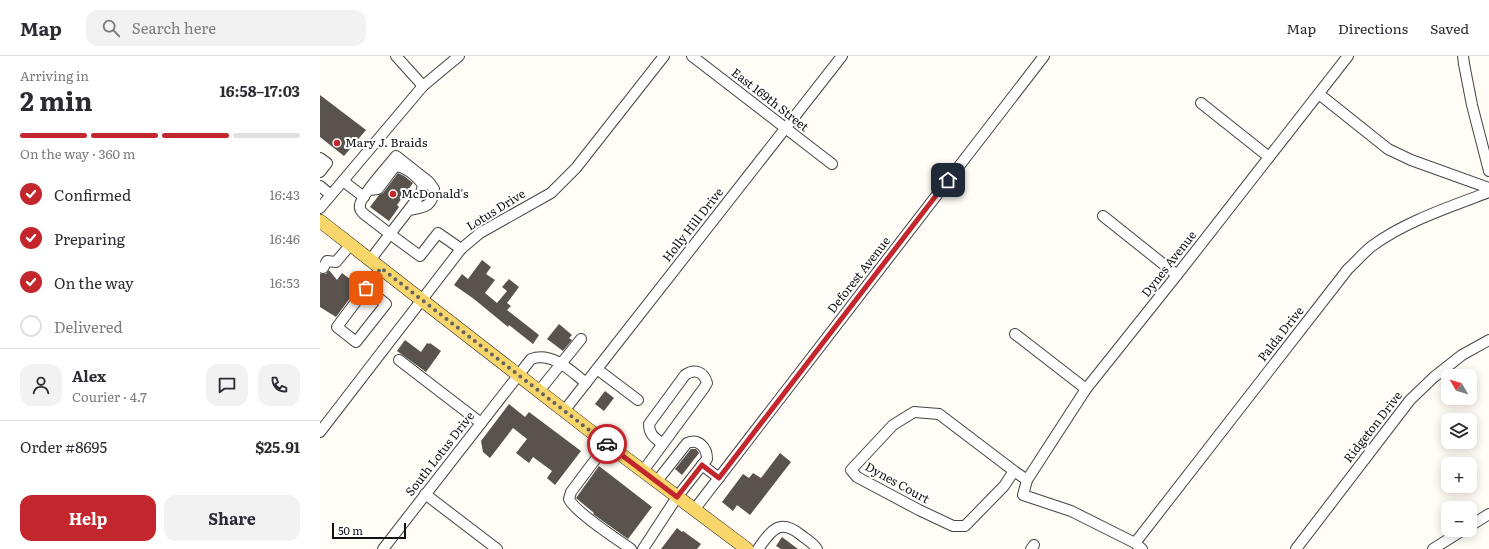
<!DOCTYPE html>
<meta charset="utf-8">
<style>
:root{--surface:#fff;--page:#f2f2f3;--text:#2b2b33;--muted:#7c7c81;--line:#e1e1e2;--accent:#c4262e}
body{margin:0;font-family:Literata,serif;background:var(--page);color:var(--text);height:100vh;display:flex;flex-direction:column;font-size:15px;white-space:nowrap}
*{box-sizing:border-box;margin:0}
p{font-size:13px;color:var(--muted)}
.icon{flex:none;width:22px;height:22px;fill:none;stroke:currentColor;stroke-width:2;stroke-linecap:round;stroke-linejoin:round}
.map{position:relative;flex:1;overflow:hidden}
.side{display:flex;flex-direction:column;background:var(--surface);width:320px}
.side>*{flex:none}
.needle{width:26px;rotate:308deg}
.controls{position:absolute;left:1121px;top:313px;display:grid;gap:8px}
.controls a{display:grid;place-items:center;width:36px;height:36px;border-radius:8px;background:var(--surface);box-shadow:0 2px 10px #0003;font-size:20px}
.scale{position:absolute;left:12px;bottom:10px;width:74px;box-sizing:border-box;padding-left:4px;border:2px solid #111;border-top:0;font-size:11px;line-height:14px;white-space:nowrap;color:#111;-webkit-text-stroke:3px #fff;paint-order:stroke}
.pin{position:absolute;display:grid;place-items:center;width:34px;height:34px;color:#fff;margin:-17px;border-radius:8px;box-shadow:0 2px 6px #0006}
.courier{position:absolute;display:grid;place-items:center;width:40px;height:40px;margin:-20px;border:3px solid #c4262e;border-radius:50%;background:#fff;color:#222;box-shadow:0 1px 5px #0007}
.head em{font-style:normal;font-weight:700}
.head div{display:flex;flex-direction:column-reverse}
.head{display:flex;align-items:center;justify-content:space-between;height:68px;padding:0 20px}
h1{font-size:26px;font-weight:700;line-height:30px}
.bar{display:grid;grid-template-columns:repeat(4,1fr);gap:6px 4px;align-content:center;height:48px;padding:0 20px}
.bar i{height:5px;border-radius:3px;background:var(--line)}
.bar .current{background:var(--accent)}
.bar p{grid-column:span 4}
.line{display:flex;align-items:center;gap:10px;padding:0 20px;border-top:1px solid var(--line)}
.line div{flex:1}
.round{display:grid;place-items:center;flex:none;width:42px;height:42px;border-radius:12px;background:var(--page)}
ol{padding:0 20px;list-style:none}
li{display:flex;align-items:center;gap:12px;height:44px}
li p{margin-inline-start:auto}
li .icon{padding:4px;border-radius:50%;background:var(--accent);color:#fff;stroke-width:4}
li:last-child{color:var(--muted)}
li i{width:22px;height:22px;border:2px solid var(--line);border-radius:50%}
.action{display:flex;gap:8px;margin-top:auto;padding:8px 20px}
.action a{flex:1;height:46px;border-radius:12px;background:var(--accent);color:#fff;font-size:16px;font-weight:700;line-height:46px;text-align:center}
.action a+a{background:var(--page);color:var(--text)}
header{display:flex;align-items:center;gap:24px;box-sizing:border-box;height:56px;padding:0 20px;background:var(--surface);border-bottom:1px solid var(--line)}
header strong{font-size:19px}
nav{display:flex;gap:22px;margin-inline-start:auto;font-size:14px}
.search{width:280px;height:36px;background:var(--page);display:flex;align-items:center;gap:10px;box-sizing:border-box;padding:0 14px;border-radius:12px;color:var(--muted);font-size:15px}
main{display:flex;flex:1;min-height:0}
.map>svg:first-child{display:block}
.building{fill:#5a524d}
.lines{fill:none;stroke-linecap:round;stroke-linejoin:round}
.minor-casing{stroke:#444;stroke-width:12}
.major-casing{stroke:#222;stroke-width:14}
.minor{stroke:#fff;stroke-width:10}
.major{stroke:#f9d66b;stroke-width:13}
.done{stroke:#646461;stroke-width:4;stroke-dasharray:0 7.2}
.route{stroke:#c4262e;stroke-width:5}
.poi-dot{fill:#c4262e;stroke:#fff;stroke-width:1.5}
.labels{text-anchor:middle;stroke-width:4;stroke-linejoin:round;paint-order:stroke}
.street-label{font-size:12px;fill:#111;stroke:#fff}
.poi-label{font-size:12px;fill:#111;stroke:#fff;text-anchor:start}
</style>
<header>
<strong>Map</strong>
<div class="search"><svg class="icon" aria-label="search" viewBox="0 0 24 24"><circle cx="10" cy="10" r="6"/><path d="M15 15l6 6"/></svg>Search here</div>
<nav><a>Map</a><a>Directions</a><a>Saved</a></nav>
</header>
<main>
<section class="side">
<div class="head"><div><h1>2 min</h1><p>Arriving in</p></div><em>16:58–17:03</em></div>
<div class="bar"><i class="current"></i><i class="current"></i><i class="current"></i><i></i><p>On the way · 360 m</p></div>
<ol>
<li><svg class="icon" aria-label="check" viewBox="0 0 24 24"><path d="M5 12l5 5 9-10"/></svg>Confirmed<p>16:43</p></li>
<li><svg class="icon" aria-label="check" viewBox="0 0 24 24"><path d="M5 12l5 5 9-10"/></svg>Preparing<p>16:46</p></li>
<li><svg class="icon" aria-label="check" viewBox="0 0 24 24"><path d="M5 12l5 5 9-10"/></svg>On the way<p>16:53</p></li>
<li><i></i>Delivered</li>
</ol>
<div class="line" style="height:72px"><a class="round"><svg class="icon" aria-label="person" viewBox="0 0 24 24"><circle cx="12" cy="8" r="4"/><path d="M4 21q1-7 8-7t8 7"/></svg></a><div><b>Alex</b><p>Courier · 4.7</p></div><a class="round"><svg class="icon" aria-label="chat" viewBox="0 0 24 24"><path d="M4 5h16v11H9l-5 4z"/></svg></a><a class="round"><svg class="icon" aria-label="phone" viewBox="0 0 24 24"><path d="M5 4h4l2 5-3 2q2 4 5 5l2-3 5 2v4C11 20 4 13 5 4z"/></svg></a></div>
<div class="line" style="height:52px"><div>Order #8695</div><b>$25.91</b></div>
<div class="action"><a>Help</a><a>Share</a></div>
</section>
<div class="map">
<svg width="1169" height="493" viewBox="0 0 1169 493">
<rect width="100%" height="100%" fill="#fffdf5"/>
<g class="building">
<path d="M 0,39 L 46,74 L 24,100 L 0,81 Z"/>
<path d="M 78,117 L 84,120 L 93,127 L 77,149 L 79,151 L 69,165 L 50,151 L 59,139 L 63,137 Z"/>
<path d="M 162,204 L 171,211 L 166,218 L 175,224 L 165,237 L 177,247 L 187,235 L 182,231 L 189,223 L 199,231 L 187,247 L 191,250 L 187,254 L 219,279 L 213,288 L 189,269 L 188,271 L 154,243 L 134,229 L 142,218 L 148,223 Z"/>
<path d="M 9,214 L 17,224 L 22,217 L 39,230 L 16,261 L 0,251 L 0,218 L 6,218 Z"/>
<path d="M 239,268 L 252,279 L 249,282 L 252,284 L 243,295 L 227,283 Z"/>
<path d="M 85,284 L 101,296 L 107,287 L 109,288 L 110,287 L 121,295 L 106,316 L 77,295 Z"/>
<path d="M 285,335 L 294,342 L 284,355 L 275,348 Z"/>
<path d="M 189,348 L 205,361 L 209,356 L 261,395 L 235,429 L 227,422 L 232,415 L 213,401 L 209,407 L 196,397 L 207,383 L 193,372 L 170,402 L 163,396 L 161,385 Z"/>
<path d="M 371,393 L 376,393 L 379,397 L 362,419 L 355,413 Z"/>
<path d="M 460,397 L 471,406 L 430,459 L 417,449 L 413,455 L 402,446 L 423,418 L 429,422 L 433,417 L 441,422 Z"/>
<path d="M 279,410 L 332,451 L 308,483 L 273,458 L 274,457 L 256,442 Z"/>
<path d="M 357,472 L 362,476 L 363,475 L 381,488 L 377,493 L 341,493 Z"/>
<path d="M 462,481 L 478,493 L 461,493 L 456,490 Z"/>
</g>
<g class="lines">
<g class="minor-casing">
<g id="minor">
<path d="M 76,0 L 103,30"/>
<path d="M 372,0 L 512,108"/>
<path d="M 1143,0 L 1144,8 L 1152,49 L 1169,115"/>
<path d="M 999,38 L 1068,93 L 1091,104 L 1169,132"/>
<path d="M 881,47 L 949,101"/>
<path d="M 0,102 L 7,107 L 0,116"/>
<path d="M 23,125 L 44,141"/>
<path d="M 0,130 L 11,139"/>
<path d="M 49,134 L 58,133 L 73,113 L 76,110 C 86,111 98,121 103,129 L 101,137 L 97,143 L 70,178 L 44,158 C 41,155 39,153 40,149 C 40,141 69,109 76,100 L 109,126 L 114,133 C 113,151 104,151 89,154"/>
<path d="M 0,152 L 103,30 L 139,0"/>
<path d="M 783,160 L 857,219"/>
<path d="M 51,203 L 70,178 L 100,200 L 118,177 L 141,193"/>
<path d="M 3,212 L 7,205 L 16,206 L 31,188"/>
<path d="M 46,232 L 66,248 L 36,286 L 17,271 L 61,212"/>
<path d="M 695,278 L 766,333"/>
<path d="M 79,304 L 161,367"/>
<path d="M 277,313 L 318,344"/>
<path d="M 219,335 L 261,283"/>
<path d="M 244,355 L 522,0"/>
<path d="M 0,376 L 141,193 L 160,177 L 231,137 L 256,112 L 344,0"/>
<path d="M 287,388 L 251,436 L 249,443 C 254,455 298,484 311,493"/>
<path d="M 382,409 L 399,422"/>
<path d="M 323,415 L 384,332 L 387,327 C 384,316 375,312 365,319 L 329,368 C 329,379 335,382 343,388"/>
<path d="M 694,415 L 684,430 L 645,470 L 633,470 L 599,454 L 537,421 L 531,414 L 573,369 L 594,356 L 619,358 L 694,415 L 707,424"/>
<path d="M 105,438 L 177,493"/>
<path d="M 374,454 L 724,0"/>
<path d="M 1150,470 L 1169,458"/>
<path d="M 815,487 L 1028,213 C 1036,206 1044,196 1052,190 C 1086,165 1130,151 1169,136"/>
<path d="M 63,493 L 211,303 C 232,295 251,315 266,327"/>
<path d="M 323,493 L 357,441 L 387,403 C 387,392 379,382 367,387 L 337,425"/>
<path d="M 438,493 C 451,475 459,461 481,479 C 486,483 493,487 497,493"/>
<path d="M 711,493 L 714,489"/>
<path d="M 822,493 L 815,487 L 751,455 L 703,439 L 707,424 L 766,333 L 857,219 L 1028,0"/>
<path d="M 976,493 L 1090,344 L 1114,321 L 1142,299 L 1169,284"/>
<path d="M 1113,493 L 1143,474"/>
</g>
</g>
<g class="major-casing">
<path id="major" d="M 0,165 L 287,388 L 427,493"/>
</g>
<use href="#minor" class="minor"/>
<use href="#major" class="major"/>
</g>
<g class="lines">
<path class="done" d="M 46,232 L 61,212 L 287,388"/>
<path class="route" d="M 287,388 L 357,441 L 382,409 L 399,422 L 628,124"/>
</g>
<g class="poi-dot">
<circle cx="17" cy="87" r="4"/>
<circle cx="73" cy="138" r="4"/>
</g>
<g class="labels">
<g class="street-label">
<text transform="translate(450 44) rotate(38)" y="4">East 169th Street</text>
<text transform="translate(176 154) rotate(-32)" y="4">Lotus Drive</text>
<text transform="translate(373 169) rotate(-52)" y="4">Holly Hill Drive</text>
<text transform="translate(849 208) rotate(-52)" y="4">Dynes Avenue</text>
<text transform="translate(539 219) rotate(-52)" y="4">Deforest Avenue</text>
<text transform="translate(961 278) rotate(-52)" y="4">Palda Drive</text>
<text transform="translate(1053 371) rotate(-52)" y="4">Ridgeton Drive</text>
<text transform="translate(120 398) rotate(-52)" y="4">South Lotus Drive</text>
<text transform="translate(577 427) rotate(29)" y="4">Dynes Court</text>
</g>
<g class="poi-label">
<text x="25" y="91">Mary J. Braids</text>
<text x="81" y="142">McDonald's</text>
</g>
</g>
</svg>
<div class="controls">
<a><svg class="needle" viewBox="-14 -14 28 28"><path d="M0-13l5 13h-10z" fill="#e53935"/><path d="M0 13l5-13h-10z" fill="#7c7c81"/></svg></a>
<a><svg class="icon" aria-label="layers" viewBox="0 0 24 24"><path d="M12 4l9 5-9 5-9-5zM3 14l9 5 9-5"/></svg></a>
<a>+</a>
<a>−</a>
</div>
<div class="scale">50 m</div>
<div class="pin" style="left:46px;top:232px;background:#ea580c"><svg class="icon" aria-label="bag" viewBox="0 0 24 24"><path d="M5 8h14l-1 12H6zM9 8a3 3 0 0 1 6 0"/></svg></div>
<div class="pin" style="left:628px;top:124px;background:#1f2937"><svg class="icon" aria-label="home" viewBox="0 0 24 24"><path d="M3 11l9-7 9 7M6 9v11h12V9"/></svg></div>
<div class="courier" style="left:287px;top:388px"><svg class="icon" aria-label="car" viewBox="0 0 24 24"><path d="M5 17H2v-5l4-1 3-4h7l3 4 3 1v5h-3M9 17h6M6 11h13"/><circle cx="7" cy="17" r="2"/><circle cx="17" cy="17" r="2"/></svg></div>
</div>
</main>
